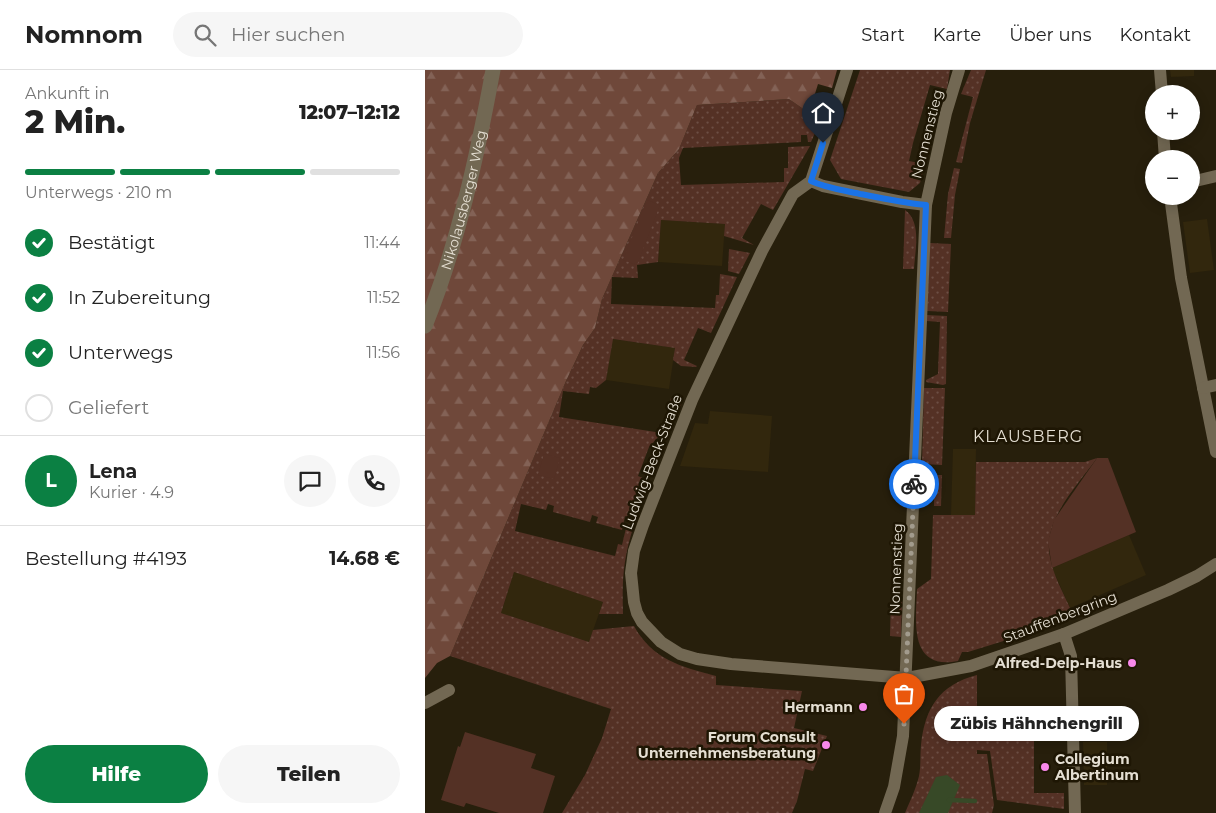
<!DOCTYPE html>
<html lang="de">
<meta charset="utf-8">
<style>
:root{--surface:#fff;--page:#f6f6f6;--text:#222;--muted:#767676;--line:#e0e0e0;--accent:#0b8043}
body{margin:0;font-family:Montserrat,sans-serif;background:var(--page);color:var(--text);height:100vh;display:flex;flex-direction:column;font-size:19px;white-space:nowrap}
*{box-sizing:border-box;margin:0}
p{font-size:16px;color:var(--muted)}
.icon{flex:none;width:28px;height:28px;fill:none;stroke:currentColor;stroke-width:2;stroke-linecap:round;stroke-linejoin:round}
.map{position:relative;flex:1;overflow:hidden}
.sheet{display:flex;flex-direction:column;background:var(--surface);width:425px}
.sheet>*{flex:none}
.buttons{position:absolute;left:720px;top:15px;display:grid;gap:10px}
.buttons a{display:grid;place-items:center;width:55px;height:55px;border-radius:50%;background:var(--surface);box-shadow:0 2px 12px #0003;font-size:25px}
.pin{position:absolute;display:grid;place-items:center;width:42px;height:42px;color:#fff;margin:-51px -21px;border-radius:50% 50% 50% 0;rotate:-45deg;box-shadow:0 0 5px #0007}
.pin .icon{rotate:45deg}
.courier{position:absolute;display:grid;place-items:center;width:50px;height:50px;margin:-25px;border:4px solid #1a73e8;border-radius:50%;background:#fff;color:#222;box-shadow:0 1px 6px #0007}
.bubble{position:absolute;height:35px;border-radius:18px;background:var(--surface);box-shadow:0 2px 12px #0003;font-size:16px;font-weight:800;line-height:35px;text-align:center}
.head em{font-style:normal;font-weight:800}
.head div{display:flex;flex-direction:column-reverse}
.head{display:flex;align-items:center;justify-content:space-between;height:85px;padding:0 25px}
h1{font-size:32px;font-weight:800;line-height:38px}
.bar{display:grid;grid-template-columns:repeat(4,1fr);gap:8px 5px;align-content:center;height:60px;padding:0 25px}
.bar i{height:6px;border-radius:4px;background:var(--line)}
.bar .active{background:var(--accent)}
.bar p{grid-column:span 4}
.line{display:flex;align-items:center;gap:12px;padding:0 25px;border-top:1px solid var(--line)}
.line div{flex:1}
.round{display:grid;place-items:center;flex:none;width:52px;height:52px;border-radius:26px;background:var(--page)}
ol{padding:0 25px;list-style:none}
li{display:flex;align-items:center;gap:15px;height:55px}
li p{margin-inline-start:auto}
li .icon{padding:5px;border-radius:50%;background:var(--accent);color:#fff;stroke-width:4}
li:last-child{color:var(--muted)}
li i{width:28px;height:28px;border:2px solid var(--line);border-radius:50%}
.primary-button{display:flex;gap:10px;margin-top:auto;padding:10px 25px}
.primary-button a{flex:1;height:58px;border-radius:30px;background:var(--accent);color:#fff;font-size:20px;font-weight:800;line-height:58px;text-align:center}
.primary-button a+a{background:var(--page);color:var(--text)}
header{display:flex;align-items:center;gap:30px;box-sizing:border-box;height:70px;padding:0 25px;background:var(--surface);border-bottom:1px solid var(--line)}
header strong{font-size:24px}
nav{display:flex;gap:28px;margin-inline-start:auto;font-size:18px}
.search{width:350px;height:45px;background:var(--page);display:flex;align-items:center;gap:12px;box-sizing:border-box;padding:0 18px;border-radius:28px;color:var(--muted);font-size:19px}
main{display:flex;flex:1;min-height:0}
.map>svg:first-child{display:block}
.built{fill:#32270d}
.grass{fill:url(#grass-dots)}
.forest{fill:url(#forest-firs)}
.park{fill:#543125}
.water{fill:#374927}
.lines{fill:none;stroke-linecap:round;stroke-linejoin:round}
.stream{stroke:#374927;stroke-width:4.5}
.street{stroke:#726853;stroke-width:12}
.secondary{stroke:#726853;stroke-width:15}
.done{stroke:#a29b8d;stroke-width:5;stroke-dasharray:0 9}
.route{stroke:#1a73e8;stroke-width:6}
.poi-dot{fill:#f888ea;stroke:#1e1604;stroke-width:2}
.labels{text-anchor:middle;stroke-width:5;stroke-linejoin:round;paint-order:stroke}
.street-label{font-size:14px;fill:#e4ded2;stroke:#1e1604}
.poi-label{font-size:14px;font-weight:bold;fill:#e4ded2;stroke:#1e1604;text-anchor:end}
.quarter-label{font-size:16px;letter-spacing:1px;fill:#e4ded2;stroke:#1e1604}
</style>
<header>
<strong>Nomnom</strong>
<div class="search"><svg class="icon" aria-label="search" viewBox="0 0 24 24"><circle cx="10" cy="10" r="6"/><path d="M15 15l6 6"/></svg>Hier suchen</div>
<nav><a>Start</a><a>Karte</a><a>Über uns</a><a>Kontakt</a></nav>
</header>
<main>
<section class="sheet">
<div class="head"><div><h1>2 Min.</h1><p>Ankunft in</p></div><em>12:07–12:12</em></div>
<div class="bar"><i class="active"></i><i class="active"></i><i class="active"></i><i></i><p>Unterwegs · 210 m</p></div>
<ol>
<li><svg class="icon" aria-label="check" viewBox="0 0 24 24"><path d="M5 12l5 5 9-10"/></svg>Bestätigt<p>11:44</p></li>
<li><svg class="icon" aria-label="check" viewBox="0 0 24 24"><path d="M5 12l5 5 9-10"/></svg>In Zubereitung<p>11:52</p></li>
<li><svg class="icon" aria-label="check" viewBox="0 0 24 24"><path d="M5 12l5 5 9-10"/></svg>Unterwegs<p>11:56</p></li>
<li><i></i>Geliefert</li>
</ol>
<div class="line" style="height:90px"><b class="round" style="background:var(--accent);color:#fff">L</b><div><b>Lena</b><p>Kurier · 4.9</p></div><a class="round"><svg class="icon" aria-label="chat" viewBox="0 0 24 24"><path d="M4 5h16v11H9l-5 4z"/></svg></a><a class="round"><svg class="icon" aria-label="phone" viewBox="0 0 24 24"><path d="M5 4h4l2 5-3 2q2 4 5 5l2-3 5 2v4C11 20 4 13 5 4z"/></svg></a></div>
<div class="line" style="height:65px"><div>Bestellung #4193</div><b>14.68 €</b></div>
<div class="primary-button"><a>Hilfe</a><a>Teilen</a></div>
</section>
<div class="map">
<svg width="791" height="743" viewBox="0 0 791 743">
<defs>
<pattern id="grass-dots" width="8" height="8" patternUnits="userSpaceOnUse" patternTransform="scale(1.25)"><rect width="8" height="8" fill="#543125"/><path d="M2 2h.1M6 6h.1" fill="none" stroke="#6c4e44" stroke-width="1.8" stroke-linecap="round"/></pattern>
<pattern id="forest-firs" width="22" height="20" patternUnits="userSpaceOnUse" patternTransform="scale(1.25)"><rect width="22" height="20" fill="#6f483a"/><path d="M5 1l3.5 6h-7zM16 11l3.5 6h-7z" fill="#836256"/></pattern>
</defs>
<rect width="100%" height="100%" fill="#271f0c"/>
<g class="built">
<path d="M 745,0 L 769,0 L 769,6 L 746,7 Z"/>
<path d="M 782,149 L 789,200 L 765,203 L 758,152 Z"/>
<path d="M 236,150 L 300,154 L 297,196 L 233,192 Z"/>
<path d="M 187,269 L 250,278 L 244,319 L 181,310 Z"/>
<path d="M 285,341 L 347,346 L 343,402 L 255,396 L 270,353 L 283,354 Z"/>
<path d="M 528,379 L 551,379 L 550,446 L 526,445 Z"/>
<path d="M 704,465 L 721,505 L 645,538 L 627,498 Z"/>
<path d="M 89,502 L 178,532 L 164,572 L 76,543 Z"/>
<path d="M 658,672 L 682,672 L 682,715 L 659,715 Z"/>
</g>
<g class="grass">
<path d="M 435,0 L 525,0 L 522,19 L 505,15 L 488,73 L 484,91 L 500,94 L 495,113 L 484,122 L 416,109 L 405,90 Z"/>
<path d="M 546,0 L 561,0 L 545,53 L 537,93 L 531,92 L 548,27 L 536,24 Z"/>
<path d="M 364,29 L 384,43 L 397,47 L 386,72 L 383,72 L 382,65 L 376,65 L 376,72 L 258,78 L 254,88 L 256,115 L 359,112 L 359,98 L 363,98 L 363,77 L 385,76 L 348,140 L 336,134 L 317,168 L 329,175 L 299,166 L 300,154 L 236,150 L 233,192 L 212,195 L 213,208 L 187,207 L 186,234 L 290,238 L 291,225 L 294,225 L 295,204 L 312,207 L 286,263 L 273,258 L 259,290 L 272,296 L 271,297 L 256,296 L 248,290 L 250,278 L 188,269 L 181,310 L 171,318 L 165,317 L 164,324 L 138,321 L 134,347 L 237,363 L 224,377 L 213,406 L 225,411 L 210,450 L 200,446 L 197,460 L 171,453 L 173,447 L 167,445 L 165,452 L 128,442 L 129,436 L 123,434 L 121,440 L 96,434 L 90,461 L 190,486 L 193,474 L 197,475 L 202,454 L 209,455 C 198,489 197,509 198,544 L 174,544 L 178,532 L 89,502 L 76,543 L 164,572 L 168,560 L 209,556 C 227,589 256,597 291,606 L 291,615 L 377,621 L 369,658 L 402,666 L 388,701 L 380,699 L 372,731 L 367,743 L 137,743 L 160,705 L 177,668 L 186,639 L 25,586 L 141,311 L 158,275 L 170,258 L 177,229 L 233,103 L 254,79 L 272,35 Z"/>
<path d="M 529,98 L 535,99 L 530,125 L 526,168 L 519,168 L 523,124 Z"/>
<path d="M 480,140 C 497,152 490,181 489,199 L 478,199 Z"/>
<path d="M 505,173 L 526,174 L 523,242 L 502,241 Z"/>
<path d="M 304,179 L 325,183 L 314,204 L 303,201 Z"/>
<path d="M 502,245 L 522,246 L 521,314 L 518,315 L 501,312 L 501,310 L 513,304 L 513,300 L 515,252 L 502,251 Z"/>
<path d="M 499,318 L 520,318 L 517,395 L 497,394 Z"/>
<path d="M 246,328 L 258,330 L 249,351 L 242,350 Z"/>
<path d="M 672,388 C 652,416 617,451 625,487 C 628,505 638,522 645,538 L 639,550 L 633,554 L 543,582 L 537,582 L 533,591 C 483,601 491,550 492,519 L 506,509 L 508,445 L 550,445 L 551,392 L 660,392 Z"/>
<path d="M 509,405 L 517,405 L 516,436 L 509,436 Z"/>
<path d="M 466,527 L 477,528 L 476,567 L 465,566 Z"/>
<path d="M 552,605 L 552,670 L 609,671 L 609,723 L 639,723 L 639,739 L 572,730 L 565,681 L 552,680 L 552,684 L 562,684 L 569,735 L 567,743 L 480,743 C 485,731 491,719 494,706 C 496,696 495,686 496,675 C 500,638 514,615 552,605 Z"/>
</g>
<path class="forest" d="M 0,0 L 412,0 L 407,18 L 393,14 L 384,43 L 364,29 L 272,35 L 254,79 L 233,103 L 177,229 L 170,258 L 158,275 L 141,311 L 25,586 L 12,593 L 0,608 Z"/>
<g class="park">
<path d="M 222,130 L 235,135 L 212,195 L 198,190 Z"/>
<path d="M 119,384 L 135,388 L 129,409 L 113,405 Z"/>
<path d="M 672,388 L 683,388 L 711,462 L 627,498 L 623,471 L 629,450 Z"/>
<path d="M 40,662 L 111,684 L 106,698 L 130,706 L 118,743 L 74,743 L 41,733 L 39,737 L 16,730 L 33,676 L 35,677 Z"/>
</g>
<path class="water" d="M 522,705 L 535,715 L 523,743 L 494,743 L 511,707 Z"/>
<g class="lines">
<path class="stream" d="M 524,730 L 550,731"/>
<g class="street">
<path d="M 422,0 L 386,111 L 368,124 L 337,181 L 267,330 L 218,455 L 209,481 L 206,503 L 209,532 L 212,543 L 217,552 L 236,572 L 255,584 L 272,589 L 306,594 L 482,608 L 546,596 L 639,564 L 743,520 L 772,506 L 791,494"/>
<path d="M 735,0 L 737,24"/>
<path d="M 738,61 L 740,89"/>
<path d="M 386,111 L 398,116 L 477,132 L 501,135"/>
<path d="M 766,112 L 791,106"/>
<path d="M 745,126 L 756,208 L 791,382"/>
<path d="M 778,318 L 791,315"/>
<path d="M 639,564 L 646,586 L 650,743"/>
<path d="M 0,633 L 24,620"/>
<path d="M 460,743 L 469,717 L 478,666 L 501,135 L 521,43 L 534,0"/>
</g>
<path class="secondary" id="s1" d="M 0,256 C 33,174 52,87 68,0"/>
</g>
<g class="lines">
<path class="done" d="M 479,654 L 489,414"/>
<path class="route" d="M 398,73 L 386,111 C 401,118 418,120 435,124 C 457,128 478,133 501,135 L 489,414"/>
</g>
<g class="poi-dot">
<circle cx="707" cy="593" r="5"/>
<circle cx="438" cy="637" r="5"/>
<circle cx="401" cy="675" r="5"/>
<circle cx="620" cy="697" r="5"/>
</g>
<g class="labels">
<g class="street-label">
<text transform="translate(502 64) rotate(-76)" y="5">Nonnenstieg</text>
<text dy="5" stroke="none"><textPath href="#s1" startOffset="132">Nikolausberger Weg</textPath></text>
<text transform="translate(227 392) rotate(-69)" y="5">Ludwig-Beck-Straße</text>
<text transform="translate(471 499) rotate(-88)" y="5">Nonnenstieg</text>
<text transform="translate(635 547) rotate(-21)" y="5">Stauffenbergring</text>
</g>
<g class="poi-label">
<text x="697" y="598">Alfred-Delp-Haus</text>
<text x="428" y="642">Hermann</text>
<text x="391" y="672">Forum Consult<tspan x="391" dy="16">Unternehmensberatung</tspan></text>
<text x="630" y="694" text-anchor="start">Collegium<tspan x="630" dy="16">Albertinum</tspan></text>
</g>
<g class="quarter-label">
<text x="603" y="372">KLAUSBERG</text>
</g>
</g>
</svg>
<div class="buttons">
<a>+</a>
<a>−</a>
</div>
<div class="pin" style="left:479px;top:654px;background:#ea580c"><svg class="icon" aria-label="bag" viewBox="0 0 24 24"><path d="M5 8h14l-1 12H6zM9 8a3 3 0 0 1 6 0"/></svg></div>
<div class="pin" style="left:398px;top:73px;background:#1f2937"><svg class="icon" aria-label="home" viewBox="0 0 24 24"><path d="M3 11l9-7 9 7M6 9v11h12V9"/></svg></div>
<div class="courier" style="left:489px;top:414px"><svg class="icon" aria-label="bike" viewBox="0 0 24 24"><circle cx="6" cy="16" r="4"/><circle cx="18" cy="16" r="4"/><path d="M6 16l4-8h5l3 8M10 8l3 8H6M13 5h3"/></svg></div>
<div class="bubble" style="left:509px;top:636px;width:205px">Zübis Hähnchengrill</div>
</div>
</main>
